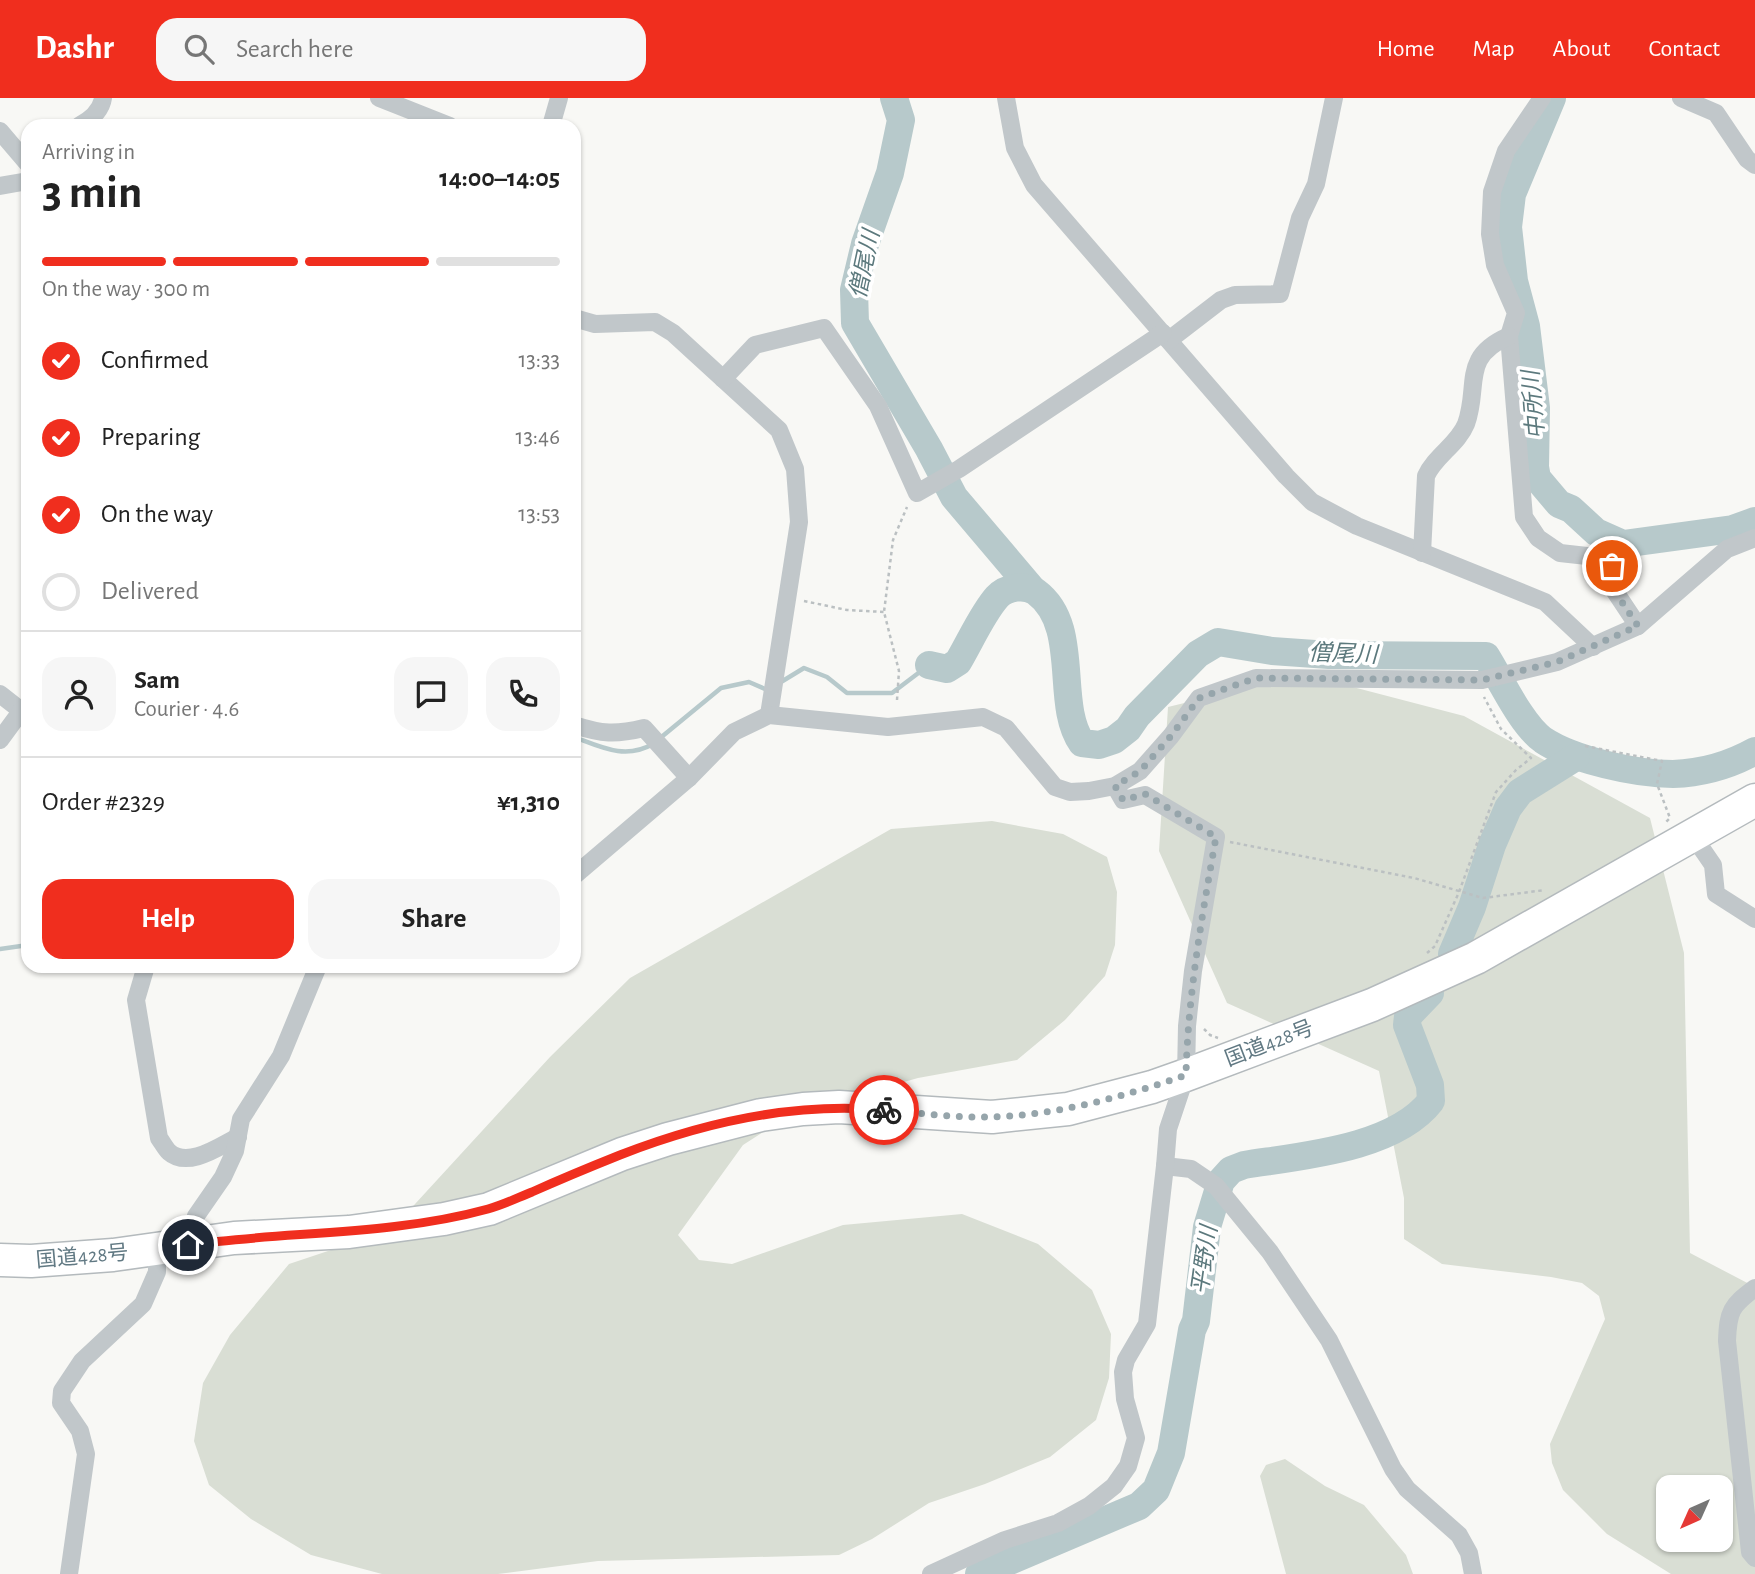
<!DOCTYPE html>
<meta charset="utf-8">
<style>
:root{--surface:#fff;--page:#f6f6f6;--text:#222;--muted:#767676;--line:#e0e0e0;--accent:#f02e1e}
body{margin:0;font-family:"Alegreya Sans","Noto Sans JP",sans-serif;background:var(--page);color:var(--text);height:100vh;display:flex;flex-direction:column;font-size:26px;white-space:nowrap}
*{box-sizing:border-box;margin:0}
p{font-size:23px;color:var(--muted)}
.icon{flex:none;width:38px;height:38px;fill:none;stroke:currentColor;stroke-width:2;stroke-linecap:round;stroke-linejoin:round}
.map{position:relative;flex:1;overflow:hidden}
.sheet{position:absolute;left:21px;top:21px;width:560px;height:854px;display:flex;flex-direction:column;background:var(--surface);border-radius:21px;box-shadow:0 2px 5px #0004}
.sheet>*{flex:none}
.needle{width:46px;rotate:225deg}
.buttons{position:absolute;left:1656px;top:1377px;display:grid;gap:14px}
.buttons a{display:grid;place-items:center;width:77px;height:77px;border-radius:14px;background:var(--surface);box-shadow:0 2px 5px #0004;font-size:35px}
.pin{position:absolute;display:grid;place-items:center;width:60px;height:60px;color:#fff;margin:-30px;border:4px solid #fff;border-radius:50%;box-shadow:0 2px 7px #0007}
.courier{position:absolute;display:grid;place-items:center;width:70px;height:70px;margin:-35px;border:5px solid #f02e1e;border-radius:50%;background:#fff;color:#222;box-shadow:0 2px 9px #0007}
.headline em{font-style:normal;font-weight:700}
.headline div{display:flex;flex-direction:column-reverse}
.headline{display:flex;align-items:center;justify-content:space-between;height:119px;padding:0 21px}
h1{font-size:46px;font-weight:700;line-height:52px}
.bar{display:grid;grid-template-columns:repeat(4,1fr);gap:10px 7px;align-content:center;height:84px;padding:0 21px}
.bar i{height:9px;border-radius:5px;background:var(--line)}
.bar .active{background:var(--accent)}
.bar p{grid-column:span 4}
.line{display:flex;align-items:center;gap:18px;padding:0 21px;border-top:2px solid var(--line)}
.line div{flex:1}
.round{display:grid;place-items:center;flex:none;width:74px;height:74px;border-radius:21px;background:var(--page)}
ol{padding:0 21px;list-style:none}
li{display:flex;align-items:center;gap:21px;height:77px}
li p{margin-inline-start:auto}
li .icon{padding:7px;border-radius:50%;background:var(--accent);color:#fff;stroke-width:4}
li:last-child{color:var(--muted)}
li i{width:38px;height:38px;border:4px solid var(--line);border-radius:50%}
.button{display:flex;gap:14px;margin-top:auto;padding:14px 21px}
.button a{flex:1;height:80px;border-radius:21px;background:var(--accent);color:#fff;font-size:28px;font-weight:700;line-height:80px;text-align:center}
.button a+a{background:var(--page);color:var(--text)}
header{display:flex;align-items:center;gap:42px;box-sizing:border-box;height:98px;padding:0 35px;background:var(--accent);color:#fff}
header strong{font-size:33px}
nav{display:flex;gap:38px;margin-inline-start:auto;font-size:24px}
.search{width:490px;height:63px;background:var(--page);display:flex;align-items:center;gap:18px;box-sizing:border-box;padding:0 24px;border-radius:21px;color:var(--muted);font-size:26px}
.map>svg:first-child{display:block}
.green{fill:#d9ded4;fill-rule:evenodd}
.lines{fill:none;stroke-linecap:round;stroke-linejoin:round}
.stream{stroke:#b7c9cb;stroke-width:4.5}
.river{stroke:#b7c9cb;stroke-width:28}
.highway-casing{stroke:#b4babd;stroke-width:35}
.path{stroke:#bbc0c2;stroke-width:2.5;stroke-dasharray:3.5 3.5;stroke-linecap:butt}
.street{stroke:#c1c7ca;stroke-width:18}
.highway{stroke:#fff;stroke-width:32}
.done{stroke:#96a5ab;stroke-width:7;stroke-dasharray:0 12.6}
.route{stroke:#f02e1e;stroke-width:9}
.labels{text-anchor:middle;stroke-width:7;stroke-linejoin:round;paint-order:stroke}
.street-label{font-size:21px;fill:#617983;stroke:#fff}
.water-label{font-size:23px;font-style:italic;fill:#5c797d;stroke:#fff}
</style>
<header>
<strong>Dashr</strong>
<div class="search"><svg class="icon" aria-label="search" viewBox="0 0 24 24"><circle cx="10" cy="10" r="6"/><path d="M15 15l6 6"/></svg>Search here</div>
<nav><a>Home</a><a>Map</a><a>About</a><a>Contact</a></nav>
</header>
<div class="map">
<svg width="1755" height="1476" viewBox="0 0 1755 1476">
<rect width="100%" height="100%" fill="#f8f8f5"/>
<g class="green">
<path d="M 1303,576 L 1464,618 L 1650,720 L 1684,855 L 1690,1155 L 1755,1189 L 1755,1476 L 1671,1476 L 1607,1436 L 1563,1392 L 1552,1365 L 1550,1346 L 1605,1221 L 1599,1198 L 1582,1185 L 1551,1179 L 1442,1166 L 1404,1141 L 1404,1100 L 1379,973 L 1227,905 L 1159,753 L 1168,609 ZM 1668,1390 L 1720,1390 L 1720,1442 L 1668,1442 Z"/>
<path d="M 992,723 L 1063,736 L 1107,759 L 1117,794 L 1115,847 L 1105,878 L 1065,922 L 1017,962 L 918,980 L 791,1016 L 743,1047 L 678,1137 L 699,1162 L 732,1166 L 843,1127 L 962,1116 L 1038,1146 L 1092,1192 L 1111,1236 L 1109,1280 L 1096,1322 L 1050,1359 L 985,1386 L 929,1405 L 872,1441 L 839,1457 L 598,1463 L 498,1476 L 382,1476 L 311,1457 L 251,1421 L 209,1387 L 194,1343 L 203,1285 L 230,1237 L 289,1166 L 358,1143 L 404,1118 L 550,959 L 630,880 L 891,731 Z"/>
<path d="M 1285,1361 L 1325,1388 L 1364,1407 L 1406,1457 L 1413,1476 L 1286,1476 L 1260,1378 L 1266,1367 Z"/>
</g>
<g class="lines">
<g class="stream">
<path d="M 781,584 L 804,570 L 827,579 L 847,595 L 892,595 L 929,567"/>
<path d="M 574,639 C 601,649 625,662 653,646"/>
<path d="M 659,641 L 721,590 L 749,584 L 765,591 L 770,589"/>
<path d="M 0,851 L 28,847"/>
</g>
<g class="river">
<path d="M 894,0 L 901,22 L 890,75 L 865,146 L 854,192 L 855,225 L 929,351 L 954,399 L 1032,491"/>
<path d="M 1552,0 L 1512,96 L 1508,129 L 1514,183 L 1526,228 L 1536,310 L 1535,369 L 1537,380 L 1559,406 L 1571,411 L 1596,434 L 1623,446 L 1733,431 L 1755,423"/>
<path d="M 929,567 L 947,571 L 958,564 C 970,544 982,516 997,499 C 1006,489 1025,486 1036,494 C 1082,528 1054,606 1082,645 L 1099,647 L 1114,642 L 1128,631 L 1137,618 L 1198,556 L 1218,544 L 1272,553 L 1329,557 L 1486,558 C 1501,582 1521,626 1543,642 C 1573,662 1636,676 1673,676 C 1701,675 1730,667 1755,653"/>
<path d="M 1452,856 L 1472,809 L 1492,747 L 1508,710 L 1520,694 L 1576,659"/>
<path d="M 979,1476 L 1139,1408 L 1156,1392 L 1171,1355 L 1192,1232 L 1196,1223 L 1207,1129 L 1221,1083 L 1231,1072 L 1244,1067 C 1300,1058 1394,1051 1431,1003 L 1430,987 L 1407,927 L 1408,918 L 1430,895"/>
</g>
<g class="highway-casing">
<path id="highway" d="M 0,1162 L 31,1163 L 113,1157 L 234,1140 L 349,1134 L 444,1121 L 489,1111 L 622,1056 L 668,1041 L 761,1017 L 803,1011 L 839,1009 L 992,1019 L 1068,1011 L 1152,989 L 1186,977 L 1372,907 L 1476,860 L 1755,702"/>
</g>
<g class="path">
<path d="M 804,503 L 847,512 L 884,514"/>
<path d="M 897,602 L 899,573 L 884,514 L 893,442 L 907,409"/>
<path d="M 1585,648 L 1662,663 L 1657,686 L 1670,720 L 1666,724"/>
<path d="M 1230,744 L 1414,780 L 1483,800 L 1545,792"/>
<path d="M 1427,855 L 1435,848 L 1459,794 L 1496,694 L 1516,672 L 1531,660 L 1501,631 L 1484,599"/>
<path d="M 1204,931 L 1210,937 L 1218,940"/>
</g>
<g class="street">
<path d="M 379,0 L 450,28"/>
<path d="M 1006,0 L 1015,50 L 1034,87 L 1286,378 L 1312,404 L 1357,428 L 1545,504 L 1593,549"/>
<path d="M 1542,0 L 1506,53 L 1492,94 L 1490,136 L 1495,167 L 1516,215 L 1509,238 L 1524,419 L 1538,440 L 1560,455 L 1596,459 L 1612,468 L 1614,492 L 1638,528"/>
<path d="M 1681,0 L 1716,15 L 1747,61 L 1755,67"/>
<path d="M 79,28 C 90,22 101,14 103,0"/>
<path d="M 551,28 L 559,0"/>
<path d="M 0,33 L 28,66"/>
<path d="M 0,88 L 28,83"/>
<path d="M 574,220 L 595,226 L 655,224 L 673,235 L 779,332 L 795,371 L 799,424 L 769,617"/>
<path d="M 1169,242 L 1221,202 L 1235,197 L 1280,196 L 1300,120 L 1316,86 L 1334,0"/>
<path d="M 723,281 L 755,247 L 824,230 L 878,308 L 917,395 L 959,371 L 1163,235"/>
<path d="M 1422,455 L 1426,378 C 1435,358 1458,346 1466,326 C 1480,288 1460,259 1509,238"/>
<path d="M 0,596 L 28,618"/>
<path d="M 574,627 C 602,636 615,637 644,630 L 689,680"/>
<path d="M 0,642 L 22,612"/>
<path d="M 1693,738 L 1713,767 L 1716,796 L 1755,821"/>
<path d="M 574,778 L 689,680 L 734,634 L 769,617 L 888,629 L 983,619 L 1006,630 L 1055,689 L 1070,694 L 1089,693 L 1115,688 L 1140,673 L 1171,638 L 1199,600 L 1256,580 L 1482,582 L 1557,564 L 1638,528 L 1727,451 L 1755,440"/>
<path d="M 146,868 L 136,902 L 159,1040 C 162,1044 165,1050 169,1054 C 188,1071 220,1048 238,1039"/>
<path d="M 1165,1068 L 1191,1071 L 1216,1088 L 1270,1154 L 1329,1242 L 1393,1371 L 1407,1391 L 1459,1437 L 1469,1455 L 1473,1476"/>
<path d="M 188,1147 L 196,1118 L 223,1079 L 235,1053 L 241,1021 L 281,958 L 318,868"/>
<path d="M 1755,1190 C 1731,1208 1728,1213 1727,1243 L 1750,1454 L 1755,1460"/>
<path d="M 69,1476 L 86,1356 L 80,1333 L 61,1305 L 62,1293 L 82,1263 L 143,1206 L 157,1174 L 157,1151"/>
<path d="M 931,1476 L 1005,1442 L 1058,1425 L 1089,1408 L 1114,1388 L 1128,1368 L 1136,1340 L 1125,1301 L 1123,1274 L 1126,1262 L 1147,1226 L 1165,1068 L 1168,1031 L 1186,977 L 1187,928 L 1193,873 L 1216,739 L 1145,697 L 1123,702 L 1115,688"/>
</g>
<use href="#highway" class="highway"/>
</g>
<g class="lines">
<path class="done" d="M 884,1012 C 919,1015 955,1020 991,1019 C 1058,1017 1123,999 1186,977 C 1188,896 1202,818 1216,739 L 1145,696 L 1123,702 L 1115,688 L 1140,673 L 1171,638 L 1199,600 L 1256,580 L 1482,582 L 1557,564 L 1638,528 L 1614,492 L 1612,468"/>
<path class="route" d="M 188,1147 C 287,1133 390,1138 488,1111 C 503,1107 517,1100 532,1094 C 561,1081 590,1069 620,1057 C 702,1025 795,1004 884,1012"/>
</g>
<g class="labels">
<g class="street-label">
<text transform="translate(1269 945) rotate(-21)" y="7">国道428号</text>
<text transform="translate(82 1158) rotate(-5)" y="7">国道428号</text>
</g>
<g class="water-label">
<text transform="translate(864 166) rotate(-78)" y="8">僧尾川</text>
<text transform="translate(1533 307) rotate(-95)" y="8">中所川</text>
<text transform="translate(1343 555) rotate(2)" y="8">僧尾川</text>
<text transform="translate(1204 1162) rotate(-82)" y="8">平野川</text>
</g>
</g>
</svg>
<div class="buttons">
<a><svg class="needle" viewBox="-14 -14 28 28"><path d="M0-13l5 13h-10z" fill="#e53935"/><path d="M0 13l5-13h-10z" fill="#767676"/></svg></a>
</div>
<div class="pin" style="left:1612px;top:468px;background:#ea580c"><svg class="icon" aria-label="bag" viewBox="0 0 24 24"><path d="M5 8h14l-1 12H6zM9 8a3 3 0 0 1 6 0"/></svg></div>
<div class="pin" style="left:188px;top:1147px;background:#1f2937"><svg class="icon" aria-label="home" viewBox="0 0 24 24"><path d="M3 11l9-7 9 7M6 9v11h12V9"/></svg></div>
<div class="courier" style="left:884px;top:1012px"><svg class="icon" aria-label="bike" viewBox="0 0 24 24"><circle cx="6" cy="16" r="4"/><circle cx="18" cy="16" r="4"/><path d="M6 16l4-8h5l3 8M10 8l3 8H6M13 5h3"/></svg></div>
<section class="sheet">
<div class="headline"><div><h1>3 min</h1><p>Arriving in</p></div><em>14:00–14:05</em></div>
<div class="bar"><i class="active"></i><i class="active"></i><i class="active"></i><i></i><p>On the way · 300 m</p></div>
<ol>
<li><svg class="icon" aria-label="check" viewBox="0 0 24 24"><path d="M5 12l5 5 9-10"/></svg>Confirmed<p>13:33</p></li>
<li><svg class="icon" aria-label="check" viewBox="0 0 24 24"><path d="M5 12l5 5 9-10"/></svg>Preparing<p>13:46</p></li>
<li><svg class="icon" aria-label="check" viewBox="0 0 24 24"><path d="M5 12l5 5 9-10"/></svg>On the way<p>13:53</p></li>
<li><i></i>Delivered</li>
</ol>
<div class="line" style="height:126px"><a class="round"><svg class="icon" aria-label="person" viewBox="0 0 24 24"><circle cx="12" cy="8" r="4"/><path d="M4 21q1-7 8-7t8 7"/></svg></a><div><b>Sam</b><p>Courier · 4.6</p></div><a class="round"><svg class="icon" aria-label="chat" viewBox="0 0 24 24"><path d="M4 5h16v11H9l-5 4z"/></svg></a><a class="round"><svg class="icon" aria-label="phone" viewBox="0 0 24 24"><path d="M5 4h4l2 5-3 2q2 4 5 5l2-3 5 2v4C11 20 4 13 5 4z"/></svg></a></div>
<div class="line" style="height:91px"><div>Order #2329</div><b>¥1,310</b></div>
<div class="button"><a>Help</a><a>Share</a></div>
</section>
</div>
